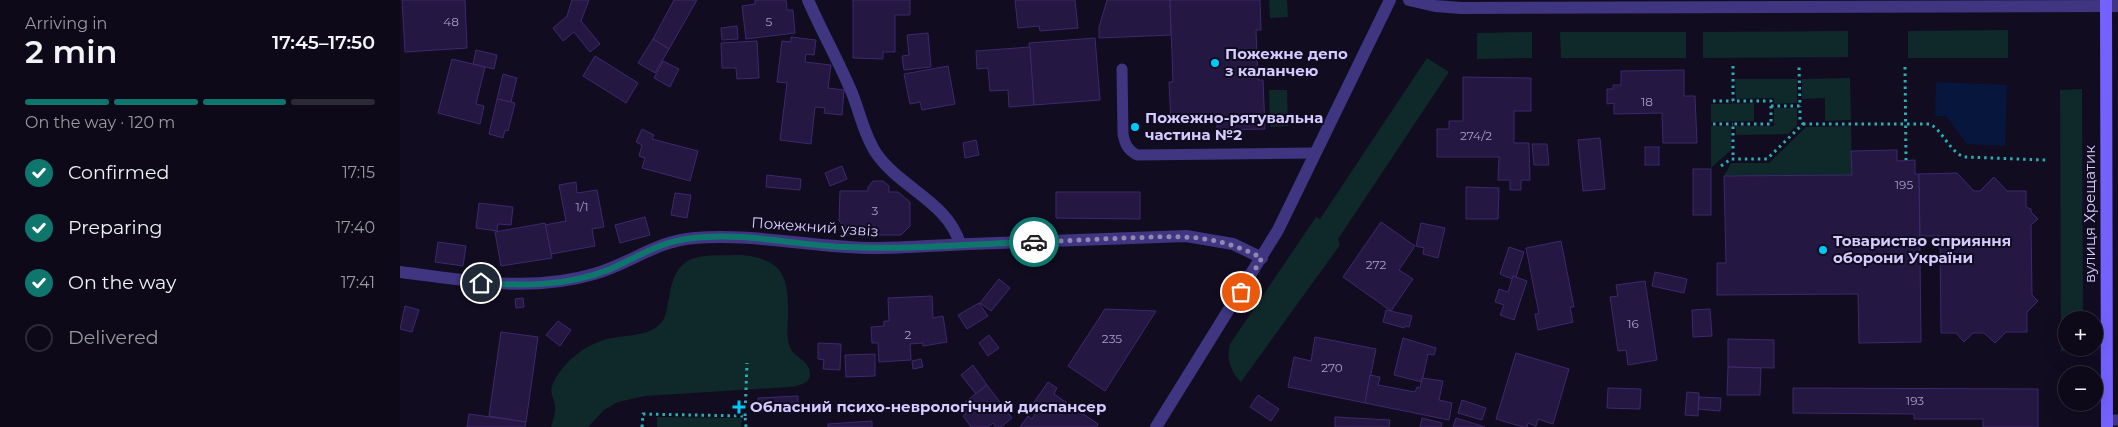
<!DOCTYPE html>
<meta charset="utf-8">
<style>
:root{--surface:#0d0918;--page:#161221;--text:#f1f3f6;--muted:#9a9aa2;--line:#2d2a37;--accent:#0f766e}
body{margin:0;font-family:Montserrat,sans-serif;background:var(--page);color:var(--text);height:100vh;display:flex;flex-direction:column;font-size:19px;white-space:nowrap}
*{box-sizing:border-box;margin:0}
p{font-size:16px;color:var(--muted)}
.icon{flex:none;width:28px;height:28px;fill:none;stroke:currentColor;stroke-width:2;stroke-linecap:round;stroke-linejoin:round}
.map{position:relative;flex:1;overflow:hidden}
.sheet{display:flex;flex-direction:column;background:var(--surface);width:400px}
.sheet>*{flex:none}
.controls{position:absolute;left:1658px;top:311px;display:grid;gap:10px}
.controls a{display:grid;place-items:center;width:45px;height:45px;border-radius:50%;background:var(--surface);box-shadow:0 5px 20px #0002,0 0 0 1px var(--line);font-size:25px}
.pin{position:absolute;display:grid;place-items:center;width:42px;height:42px;color:#fff;margin:-21px;border:2px solid #fff;border-radius:50%;box-shadow:0 1px 5px #0007}
.courier{position:absolute;display:grid;place-items:center;width:50px;height:50px;margin:-25px;border:4px solid #0f766e;border-radius:50%;background:#fff;color:#222;box-shadow:0 1px 6px #0007}
.overview em{font-style:normal;font-weight:600}
.overview div{display:flex;flex-direction:column-reverse}
.overview{display:flex;align-items:center;justify-content:space-between;height:85px;padding:0 25px}
h1{font-size:32px;font-weight:600;line-height:38px}
.bar{display:grid;grid-template-columns:repeat(4,1fr);gap:8px 5px;align-content:center;height:60px;padding:0 25px}
.bar i{height:6px;border-radius:4px;background:var(--line)}
.bar .current{background:var(--accent)}
.bar p{grid-column:span 4}
ol{padding:0 25px;list-style:none}
li{display:flex;align-items:center;gap:15px;height:55px}
li p{margin-inline-start:auto}
li .icon{padding:5px;border-radius:50%;background:var(--accent);color:#fff;stroke-width:4}
li:last-child{color:var(--muted)}
li i{width:28px;height:28px;border:2px solid var(--line);border-radius:50%}
main{display:flex;flex:1;min-height:0}
.map>svg:first-child{display:block}
.green{fill:#0f282a}
.water{fill:#07163d}
.building{fill:#241741;stroke:#3d296e}
.lines{fill:none;stroke-linecap:round;stroke-linejoin:round}
.path{stroke:#2ab0b4;stroke-width:3;stroke-dasharray:2.5 4;stroke-linecap:butt}
.service{stroke:#3f3580;stroke-width:11}
.minor{stroke:#3f3580;stroke-width:12}
.tertiary{stroke:#3f3580;stroke-width:12}
.secondary{stroke:#7462ff;stroke-width:12}
.done{stroke:#9088b1;stroke-width:5;stroke-dasharray:0 9}
.route{stroke:#0f766e;stroke-width:6}
.poi-dot{fill:#00c7f6;stroke:#110c20;stroke-width:2}
.labels{text-anchor:middle;stroke-width:4;stroke-linejoin:round;paint-order:stroke}
.number-label{font-size:12px;fill:#a99ed0}
.poi-label{font-size:15px;font-weight:bold;fill:#d5cbff;stroke:#110c20;text-anchor:start}
.street-label{font-size:15px;fill:#d5cbff;stroke:#110c20}
</style>
<main>
<section class="sheet">
<div class="overview"><div><h1>2 min</h1><p>Arriving in</p></div><em>17:45–17:50</em></div>
<div class="bar"><i class="current"></i><i class="current"></i><i class="current"></i><i></i><p>On the way · 120 m</p></div>
<ol>
<li><svg class="icon" aria-label="check" viewBox="0 0 24 24"><path d="M5 12l5 5 9-10"/></svg>Confirmed<p>17:15</p></li>
<li><svg class="icon" aria-label="check" viewBox="0 0 24 24"><path d="M5 12l5 5 9-10"/></svg>Preparing<p>17:40</p></li>
<li><svg class="icon" aria-label="check" viewBox="0 0 24 24"><path d="M5 12l5 5 9-10"/></svg>On the way<p>17:41</p></li>
<li><i></i>Delivered</li>
</ol>
</section>
<div class="map">
<svg width="1718" height="427" viewBox="0 0 1718 427">
<rect width="100%" height="100%" fill="#110c20"/>
<g class="green">
<path d="M 869,0 L 887,0 L 888,17 L 870,18 Z"/>
<path d="M 1608,30 L 1608,58 L 1508,58 L 1508,31 Z"/>
<path d="M 1448,31 L 1448,57 L 1303,58 L 1303,32 Z"/>
<path d="M 1132,32 L 1132,58 L 1077,59 L 1077,33 Z"/>
<path d="M 1160,32 L 1286,32 L 1286,58 L 1161,58 Z"/>
<path d="M 1027,58 L 1049,72 L 938,239 L 940,245 L 841,382 C 830,371 826,358 830,344 L 916,217 L 920,219 Z"/>
<path d="M 1450,78 L 1451,120 L 1425,121 L 1425,98 L 1402,99 L 1402,79 Z"/>
<path d="M 1335,79 L 1397,79 L 1397,103 L 1374,104 L 1374,98 L 1336,99 Z"/>
<path d="M 1682,89 L 1683,320 L 1666,320 L 1666,348 L 1683,348 L 1683,351 L 1661,351 L 1660,90 Z"/>
<path d="M 869,90 L 887,90 L 888,126 L 870,127 Z"/>
<path d="M 1354,103 L 1354,121 L 1311,122 L 1311,104 Z"/>
<path d="M 1374,108 L 1397,108 L 1397,125 L 1388,134 L 1336,135 L 1336,126 L 1374,126 Z"/>
<path d="M 1311,126 L 1331,126 L 1331,150 L 1311,168 Z"/>
<path d="M 1451,126 L 1452,175 L 1324,176 L 1331,163 L 1369,163 L 1406,127 Z"/>
<path d="M 342,255 C 383,259 389,277 388,316 C 388,326 386,337 390,347 C 394,358 410,360 410,374 C 411,384 396,386 389,387 L 245,396 L 218,402 L 204,410 L 188,427 L 151,427 C 153,420 156,412 155,405 C 153,398 150,393 152,386 C 162,362 186,343 212,338 C 228,335 249,336 261,323 C 267,316 267,306 269,298 C 276,249 301,256 342,255 Z"/>
<path d="M 257,417 L 342,418 L 341,427 L 257,427 Z"/>
</g>
<path class="water" d="M 1536,82 L 1607,85 L 1605,146 L 1567,144 L 1546,116 L 1535,116 Z"/>
<g class="building">
<path d="M 2,0 L 65,0 L 67,48 L 5,52 Z"/>
<path d="M 172,0 L 189,0 L 181,21 L 200,44 L 190,52 L 174,32 L 163,41 L 153,28 L 167,16 Z"/>
<path d="M 274,0 L 297,0 L 269,49 L 253,39 Z"/>
<path d="M 355,0 L 386,0 L 387,10 L 393,10 L 395,33 L 346,39 L 342,6 L 355,4 Z"/>
<path d="M 453,0 L 510,0 L 510,15 L 495,15 L 495,52 L 483,52 L 483,59 L 453,58 Z"/>
<path d="M 615,0 L 675,0 L 678,28 L 640,31 L 639,26 L 618,28 Z"/>
<path d="M 707,0 L 770,0 L 771,35 L 699,38 L 699,27 Z"/>
<path d="M 770,0 L 860,0 L 861,30 L 856,30 L 858,80 L 863,80 L 865,129 L 817,130 L 817,121 L 771,123 L 769,82 L 773,82 Z"/>
<path d="M 337,26 L 338,39 L 322,40 L 321,28 Z"/>
<path d="M 528,33 L 531,67 L 504,70 L 502,56 L 509,55 L 507,35 Z"/>
<path d="M 391,37 L 416,40 L 414,55 L 406,54 L 405,62 L 431,65 L 428,88 L 444,90 L 442,115 L 424,113 L 425,108 L 415,107 L 411,144 L 380,140 L 387,83 L 377,82 L 382,41 L 391,42 Z"/>
<path d="M 695,38 L 700,100 L 634,105 L 629,43 Z"/>
<path d="M 253,39 L 269,49 L 255,73 L 238,63 Z"/>
<path d="M 357,41 L 359,78 L 337,79 L 336,68 L 322,68 L 321,43 Z"/>
<path d="M 630,47 L 634,105 L 609,107 L 608,90 L 590,91 L 588,68 L 577,69 L 576,51 Z"/>
<path d="M 76,50 L 97,55 L 94,69 L 73,64 Z"/>
<path d="M 195,56 L 238,83 L 226,103 L 183,76 Z"/>
<path d="M 52,59 L 85,67 L 76,104 L 84,106 L 80,124 L 38,113 Z"/>
<path d="M 263,61 L 279,69 L 270,87 L 254,78 Z"/>
<path d="M 548,66 L 555,104 L 522,110 L 520,102 L 510,104 L 504,74 Z"/>
<path d="M 1284,70 L 1284,96 L 1295,96 L 1297,143 L 1263,143 L 1262,113 L 1214,114 L 1214,103 L 1207,104 L 1207,89 L 1213,89 L 1213,85 L 1221,85 L 1221,71 Z"/>
<path d="M 103,74 L 117,78 L 111,102 L 97,99 Z"/>
<path d="M 1063,77 L 1131,78 L 1131,111 L 1114,111 L 1114,143 L 1129,143 L 1130,180 L 1121,180 L 1121,190 L 1110,190 L 1110,180 L 1098,180 L 1099,157 L 1037,157 L 1037,129 L 1049,129 L 1049,121 L 1063,121 Z"/>
<path d="M 97,99 L 115,103 L 108,131 L 105,130 L 103,138 L 89,134 Z"/>
<path d="M 242,129 L 254,135 L 252,139 L 298,151 L 290,181 L 242,168 L 245,158 L 239,156 L 242,145 L 236,142 Z"/>
<path d="M 1200,138 L 1205,189 L 1183,191 L 1178,140 Z"/>
<path d="M 576,140 L 579,155 L 565,158 L 563,143 Z"/>
<path d="M 1132,144 L 1147,144 L 1149,165 L 1134,165 Z"/>
<rect x="1245" y="147" width="14" height="18"/>
<path d="M 1497,150 L 1497,161 L 1515,160 L 1515,174 L 1519,174 L 1521,342 L 1459,343 L 1458,294 L 1317,295 L 1317,263 L 1326,263 L 1324,176 L 1452,175 L 1451,151 Z"/>
<path d="M 442,166 L 447,179 L 430,186 L 425,173 Z"/>
<rect x="1293" y="169" width="18" height="46"/>
<path d="M 1557,173 L 1574,191 L 1580,191 L 1594,177 L 1607,191 L 1626,191 L 1626,207 L 1631,209 L 1631,212 L 1638,219 L 1631,225 L 1632,295 L 1638,301 L 1627,312 L 1627,332 L 1606,332 L 1595,343 L 1584,333 L 1573,333 L 1564,342 L 1556,333 L 1541,333 L 1540,236 L 1520,236 L 1519,174 Z"/>
<path d="M 367,175 L 401,179 L 400,190 L 366,187 Z"/>
<path d="M 473,181 L 483,181 L 489,186 L 489,192 L 498,192 L 510,202 L 510,226 L 501,235 L 447,235 L 447,229 L 439,221 L 440,191 L 468,191 L 468,187 Z"/>
<path d="M 176,182 L 177,193 L 197,190 L 204,227 L 192,229 L 195,246 L 151,254 L 145,225 L 166,221 L 159,185 Z"/>
<path d="M 1066,187 L 1099,188 L 1098,219 L 1066,219 Z"/>
<path d="M 656,192 L 740,192 L 740,219 L 656,218 Z"/>
<path d="M 275,193 L 291,195 L 287,218 L 271,215 Z"/>
<path d="M 79,203 L 113,207 L 111,225 L 98,224 L 97,231 L 76,228 Z"/>
<path d="M 245,217 L 250,235 L 220,243 L 215,225 Z"/>
<path d="M 981,222 L 1015,246 L 999,270 L 1013,279 L 991,311 L 943,277 Z"/>
<path d="M 145,223 L 152,258 L 101,266 L 95,232 Z"/>
<path d="M 1021,223 L 1045,228 L 1038,258 L 1023,254 L 1024,248 L 1016,246 Z"/>
<path d="M 1161,241 L 1174,307 L 1170,307 L 1173,322 L 1138,330 L 1135,314 L 1139,314 L 1126,248 Z"/>
<path d="M 38,242 L 66,246 L 63,266 L 35,262 Z"/>
<path d="M 1109,247 L 1124,252 L 1116,277 L 1113,276 L 1112,279 L 1100,274 Z"/>
<path d="M 1255,272 L 1287,279 L 1284,293 L 1252,286 Z"/>
<path d="M 1113,276 L 1127,281 L 1114,320 L 1100,315 L 1104,305 L 1095,302 L 1099,289 L 1108,292 Z"/>
<path d="M 599,279 L 610,288 L 591,311 L 580,303 Z"/>
<path d="M 1245,281 L 1257,360 L 1228,365 L 1226,350 L 1218,351 L 1210,297 L 1218,296 L 1216,285 Z"/>
<path d="M 532,296 L 533,318 L 543,316 L 547,342 L 523,346 L 523,343 L 510,344 L 511,360 L 479,362 L 478,343 L 472,343 L 471,327 L 484,326 L 484,321 L 489,321 L 488,298 Z"/>
<path d="M 123,298 L 124,307 L 116,308 L 115,299 Z"/>
<path d="M 579,303 L 588,316 L 567,329 L 558,315 Z"/>
<path d="M 5,306 L 19,310 L 12,332 L 0,329 Z"/>
<path d="M 705,309 L 756,311 L 705,391 L 668,366 Z"/>
<path d="M 1310,309 L 1312,336 L 1293,337 L 1292,310 Z"/>
<path d="M 986,310 L 1012,316 L 1009,327 L 1005,326 L 1004,328 L 983,322 Z"/>
<path d="M 158,321 L 171,330 L 160,346 L 146,335 Z"/>
<path d="M 101,332 L 138,337 L 126,422 L 89,416 Z"/>
<path d="M 589,335 L 599,348 L 588,356 L 579,343 Z"/>
<path d="M 915,337 L 976,349 L 965,403 L 888,387 L 894,357 L 911,361 Z"/>
<path d="M 1003,338 L 1036,348 L 1034,355 L 1028,354 L 1022,382 L 994,375 Z"/>
<path d="M 1328,339 L 1374,340 L 1374,368 L 1328,367 Z"/>
<path d="M 418,343 L 441,344 L 440,370 L 423,369 L 424,360 L 418,359 Z"/>
<path d="M 1116,353 L 1169,369 L 1153,424 L 1138,419 L 1136,426 L 1128,423 L 1127,427 L 1123,427 L 1096,419 Z"/>
<path d="M 475,354 L 475,376 L 446,377 L 445,355 Z"/>
<path d="M 521,359 L 523,367 L 513,369 L 512,361 Z"/>
<path d="M 573,365 L 587,385 L 576,394 L 561,375 Z"/>
<path d="M 1328,367 L 1361,368 L 1360,395 L 1327,395 Z"/>
<path d="M 970,375 L 980,377 L 978,385 L 1015,392 L 1017,387 L 1020,388 L 1022,378 L 1043,381 L 1039,400 L 1052,403 L 1049,420 L 965,403 Z"/>
<path d="M 648,382 L 657,388 L 654,394 L 698,424 L 696,427 L 620,427 L 628,416 L 632,419 L 638,409 L 632,405 Z"/>
<path d="M 587,385 L 612,418 L 601,427 L 596,427 L 593,423 L 588,427 L 571,427 L 563,416 L 566,414 L 560,406 Z"/>
<path d="M 1208,388 L 1241,389 L 1240,409 L 1207,408 Z"/>
<path d="M 1393,388 L 1638,389 L 1638,427 L 1583,427 L 1583,419 L 1514,419 L 1514,414 L 1393,413 Z"/>
<path d="M 1287,392 L 1299,393 L 1298,416 L 1285,415 Z"/>
<path d="M 858,395 L 879,409 L 871,421 L 850,407 Z"/>
<path d="M 398,396 L 398,410 L 358,412 L 358,398 Z"/>
<path d="M 1299,397 L 1321,398 L 1320,411 L 1298,409 Z"/>
<path d="M 1062,400 L 1086,408 L 1082,420 L 1058,413 Z"/>
<path d="M 69,414 L 126,422 L 125,427 L 67,427 Z"/>
<path d="M 935,417 L 990,420 L 989,427 L 935,427 Z"/>
<path d="M 1022,418 L 1042,423 L 1041,427 L 1020,427 Z"/>
<path d="M 1056,418 L 1085,427 L 1053,427 Z"/>
<path d="M 472,421 L 472,427 L 428,427 L 428,424 Z"/>
</g>
<g class="lines">
<g class="path">
<path d="M 1333,66 L 1333,101 L 1371,101 L 1371,124 L 1333,124 L 1333,159"/>
<path d="M 1505,67 L 1506,160"/>
<path d="M 1313,101 L 1333,101"/>
<path d="M 1371,106 L 1400,106 L 1399,67"/>
<path d="M 1313,124 L 1333,124"/>
<path d="M 1403,124 L 1530,124 C 1544,132 1548,150 1564,157 L 1646,160"/>
<path d="M 1321,166 L 1331,159 L 1367,159 L 1403,124 L 1400,120 L 1400,106"/>
<path d="M 345,416 L 347,363"/>
<path d="M 242,427 L 243,414 L 345,416 L 346,427"/>
</g>
<g class="service">
<path d="M 722,69 L 723,134 C 725,145 728,150 737,155 L 914,153"/>
<path d="M 1707,420 L 1718,420"/>
</g>
<g class="minor">
<path d="M 408,0 C 422,32 439,62 452,93 C 460,113 464,135 476,153 C 500,188 548,202 560,244"/>
<path d="M 0,272 C 66,280 129,293 194,274 C 230,264 255,241 295,238 C 355,233 415,248 475,248 C 506,248 539,245 570,244 C 642,241 714,239 786,236 L 833,244 L 862,258"/>
<path d="M 756,427 L 878,230 L 990,0"/>
</g>
<path class="tertiary" d="M 1009,0 L 1035,6 L 1061,8 L 1718,6"/>
<path class="secondary" d="M 1706,0 L 1707,427"/>
</g>
<g class="lines">
<path class="done" d="M 634,242 C 665,241 696,239 727,238 C 779,236 814,233 862,258 L 841,292"/>
<path class="route" d="M 81,283 C 123,286 167,286 208,270 C 239,257 257,242 293,238 C 343,232 394,245 444,247 C 507,250 571,244 634,242"/>
</g>
<g class="poi-dot">
<circle cx="815" cy="63" r="5"/>
<circle cx="735" cy="127" r="5"/>
<circle cx="1423" cy="250" r="5"/>
<path d="M336.5 399.5h5v5h5v5h-5v5h-5v-5h-5v-5h5z"/>
</g>
<g class="labels">
<g class="number-label">
<text x="51" y="26">48</text>
<text x="369" y="26">5</text>
<text x="1247" y="106">18</text>
<text x="1076" y="140">274/2</text>
<text x="1504" y="189">195</text>
<text x="182" y="211">1/1</text>
<text x="475" y="215">3</text>
<text x="976" y="269">272</text>
<text x="1233" y="328">16</text>
<text x="508" y="339">2</text>
<text x="712" y="343">235</text>
<text x="932" y="372">270</text>
<text x="1515" y="405">193</text>
</g>
<g class="poi-label">
<text x="825" y="59">Пожежне депо<tspan x="825" dy="17">з каланчею</tspan></text>
<text x="745" y="123">Пожежно-рятувальна<tspan x="745" dy="17">частина №2</tspan></text>
<text x="1433" y="246">Товариство сприяння<tspan x="1433" dy="17">оборони України</tspan></text>
<text x="350" y="412">Обласний психо-неврологічний диспансер</text>
</g>
<g class="street-label">
<text transform="translate(1690 214) rotate(-90)" y="5">вулиця Хрещатик</text>
<text transform="translate(415 227) rotate(4)" y="5">Пожежний узвіз</text>
</g>
</g>
</svg>
<div class="controls">
<a>+</a>
<a>−</a>
</div>
<div class="pin" style="left:841px;top:292px;background:#ea580c"><svg class="icon" aria-label="bag" viewBox="0 0 24 24"><path d="M5 8h14l-1 12H6zM9 8a3 3 0 0 1 6 0"/></svg></div>
<div class="pin" style="left:81px;top:283px;background:#1f2937"><svg class="icon" aria-label="home" viewBox="0 0 24 24"><path d="M3 11l9-7 9 7M6 9v11h12V9"/></svg></div>
<div class="courier" style="left:634px;top:242px"><svg class="icon" aria-label="car" viewBox="0 0 24 24"><path d="M5 17H2v-5l4-1 3-4h7l3 4 3 1v5h-3M9 17h6M6 11h13"/><circle cx="7" cy="17" r="2"/><circle cx="17" cy="17" r="2"/></svg></div>
</div>
</main>
